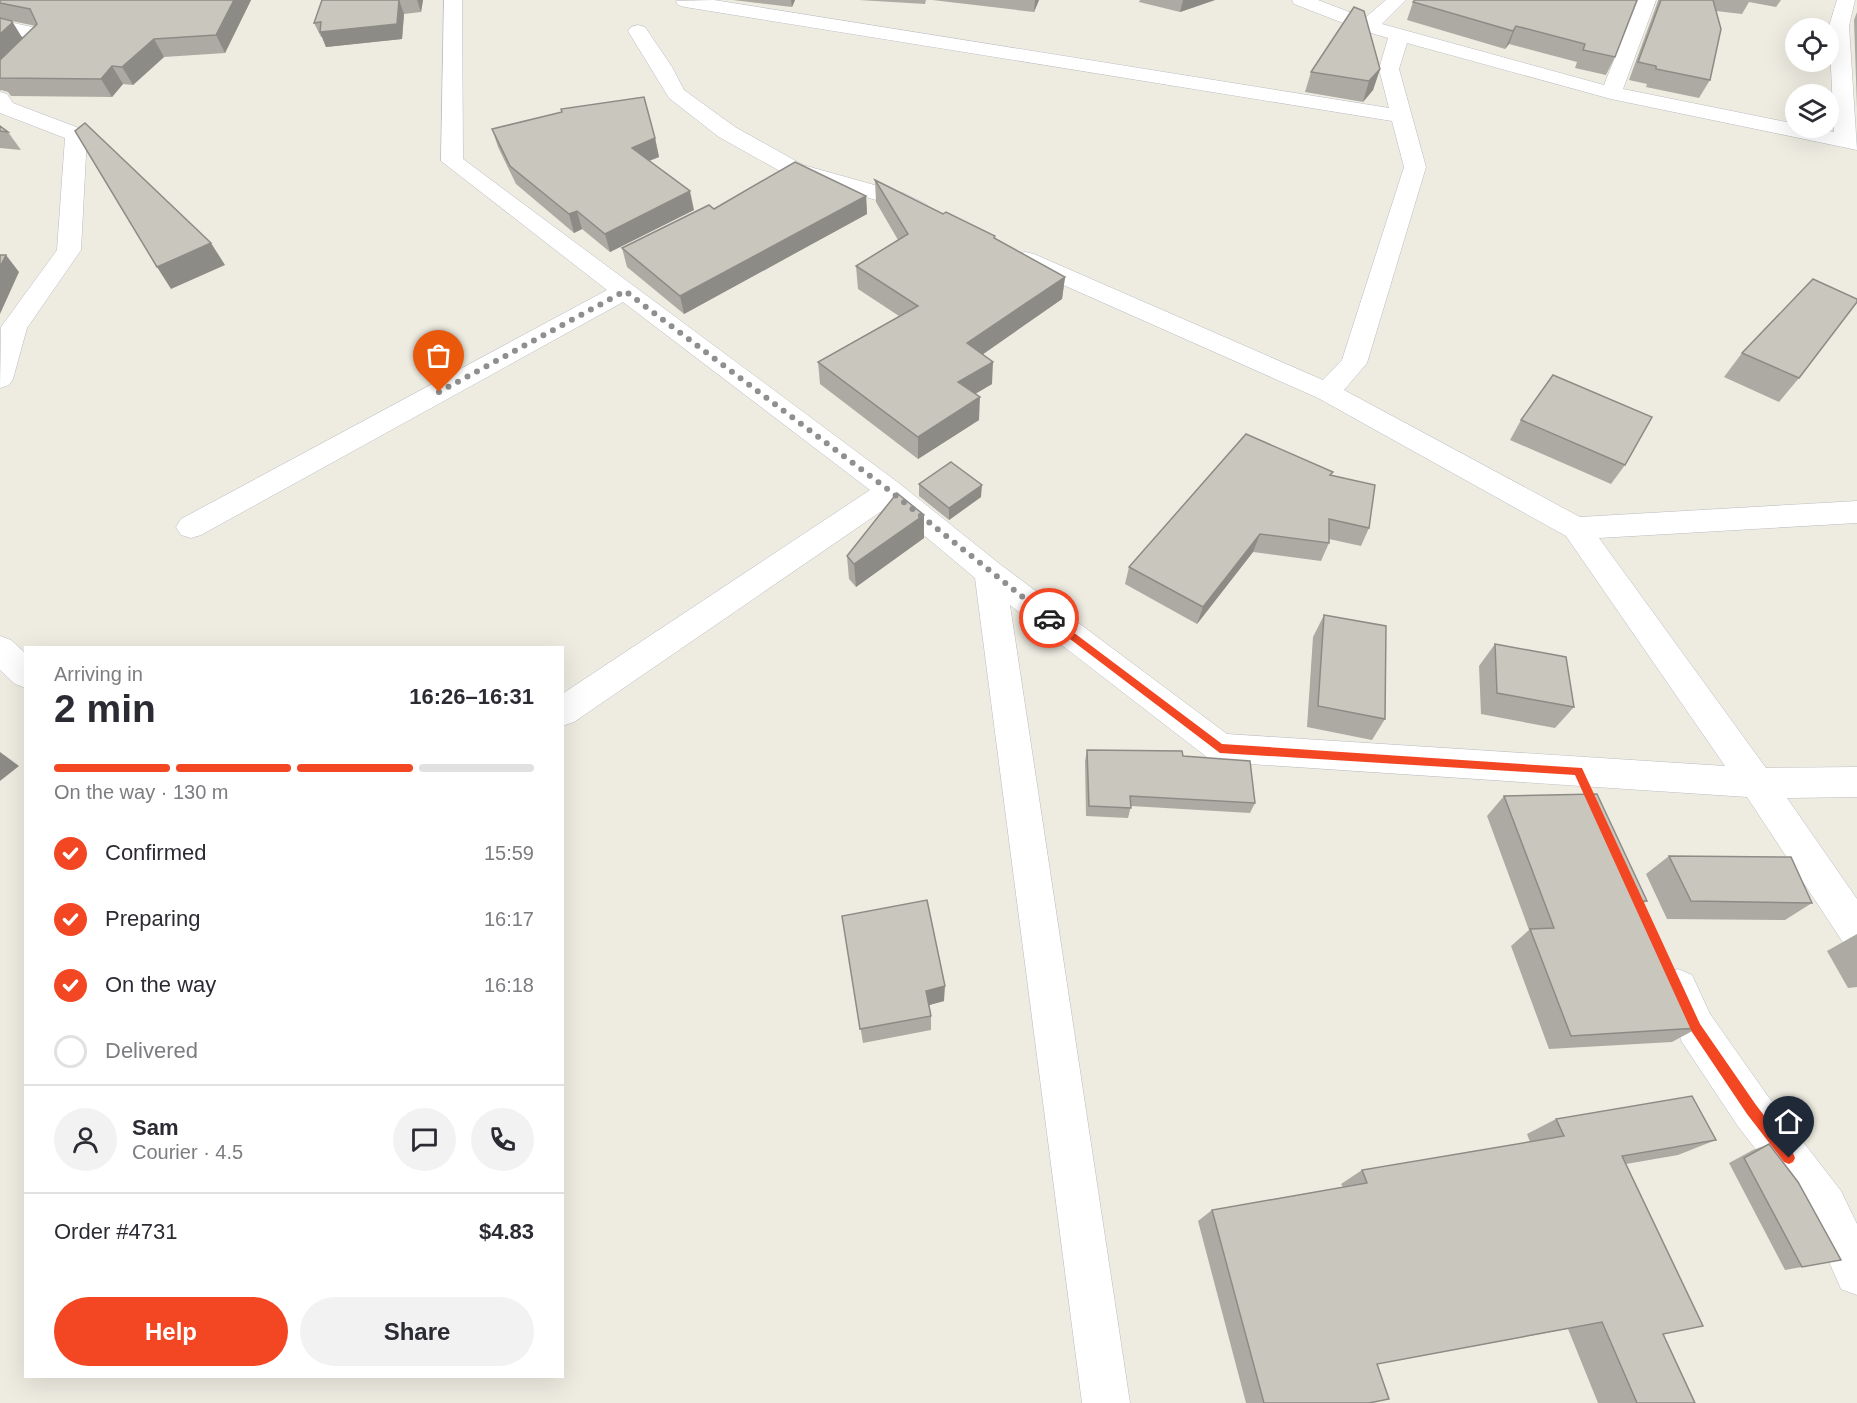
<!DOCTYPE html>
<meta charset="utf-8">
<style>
:root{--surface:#fff;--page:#f2f2f3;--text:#2b2b33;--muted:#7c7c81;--line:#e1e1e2;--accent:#f34622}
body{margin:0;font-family:Arial,sans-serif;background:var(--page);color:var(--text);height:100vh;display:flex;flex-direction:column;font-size:22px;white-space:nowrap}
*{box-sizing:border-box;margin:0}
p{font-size:20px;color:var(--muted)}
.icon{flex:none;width:33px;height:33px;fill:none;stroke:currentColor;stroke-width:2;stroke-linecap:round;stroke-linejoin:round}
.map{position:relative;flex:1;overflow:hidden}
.details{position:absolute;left:24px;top:646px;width:540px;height:732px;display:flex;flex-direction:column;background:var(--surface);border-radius:0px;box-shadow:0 6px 24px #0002}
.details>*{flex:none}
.tools{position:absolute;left:1785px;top:18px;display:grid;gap:12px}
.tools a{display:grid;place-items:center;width:54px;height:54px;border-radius:50%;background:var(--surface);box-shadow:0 6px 24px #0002;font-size:30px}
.pin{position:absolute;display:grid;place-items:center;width:51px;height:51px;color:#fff;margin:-62px -26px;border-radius:50% 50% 50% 0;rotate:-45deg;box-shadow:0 0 6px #0007}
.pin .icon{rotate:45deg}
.courier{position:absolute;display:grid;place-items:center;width:60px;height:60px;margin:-30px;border:4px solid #f34622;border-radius:50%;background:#fff;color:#222;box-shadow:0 2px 8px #0007}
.head em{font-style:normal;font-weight:700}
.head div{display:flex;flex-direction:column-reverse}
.head{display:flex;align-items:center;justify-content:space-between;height:102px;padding:0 30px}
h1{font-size:39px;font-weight:700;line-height:45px}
.bar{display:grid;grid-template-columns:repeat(4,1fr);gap:9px 6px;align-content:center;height:72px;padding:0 30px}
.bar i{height:8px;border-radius:4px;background:var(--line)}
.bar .selected{background:var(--accent)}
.bar p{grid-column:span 4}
.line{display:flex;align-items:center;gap:15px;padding:0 30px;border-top:2px solid var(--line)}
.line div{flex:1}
.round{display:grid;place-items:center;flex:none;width:63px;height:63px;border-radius:32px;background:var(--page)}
ol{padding:0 30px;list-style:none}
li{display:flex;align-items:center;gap:18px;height:66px}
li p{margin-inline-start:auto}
li .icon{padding:6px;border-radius:50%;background:var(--accent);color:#fff;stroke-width:4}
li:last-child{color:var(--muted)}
li i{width:33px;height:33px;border:3px solid var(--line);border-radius:50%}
.primary-button{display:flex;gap:12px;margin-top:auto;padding:12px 30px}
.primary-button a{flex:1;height:69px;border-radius:36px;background:var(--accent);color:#fff;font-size:24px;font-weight:700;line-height:69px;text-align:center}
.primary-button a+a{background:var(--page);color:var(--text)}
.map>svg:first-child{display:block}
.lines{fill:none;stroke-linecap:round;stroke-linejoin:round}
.minor-casing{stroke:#b9bbc1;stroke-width:1}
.minor{fill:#fff;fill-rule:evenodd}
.wall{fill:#adaaa3;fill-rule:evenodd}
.shaded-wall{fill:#8d8b85}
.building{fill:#c9c6be;stroke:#8d8b85;stroke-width:1.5}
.route{fill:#f34622}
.done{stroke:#8e8f8f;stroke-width:6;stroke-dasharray:0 10.8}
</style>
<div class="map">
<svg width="1857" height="1403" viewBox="0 0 1857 1403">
<rect width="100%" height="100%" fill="#eeece1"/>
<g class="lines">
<g class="minor-casing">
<g id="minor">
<path d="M 444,0 L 462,0 L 463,159 L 900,484 L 1001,565 L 1227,734 L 1725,766 L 1566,536 L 1318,398 L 1016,264 L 1013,259 L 1016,254 L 1025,252 L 1034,254 L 1323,380 L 1342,360 L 1404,167 L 1392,121 L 685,7 L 678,5 L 676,1 L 714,0 L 1389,108 L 1379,69 L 1388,38 L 1361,30 L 1294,4 L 1292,0 L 1318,0 L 1365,18 L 1386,0 L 1406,0 L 1382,24 L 1604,85 L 1638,0 L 1656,0 L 1623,89 L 1796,124 L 1796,128 L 1813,128 L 1834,132 L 1829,26 L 1837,0 L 1855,0 L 1849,26 L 1857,150 L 1611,99 L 1407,43 L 1399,69 L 1426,167 L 1367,363 L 1344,390 L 1580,517 L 1857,501 L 1857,523 L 1599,538 L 1766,768 L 1857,767 L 1857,797 L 1787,798 L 1857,899 L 1857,949 L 1844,944 L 1747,797 L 1220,762 L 1208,758 L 1010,605 L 1130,1403 L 1082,1403 L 975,578 L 889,506 L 574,722 L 562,726 L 562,694 L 870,490 L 623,302 L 201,535 L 191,538 L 181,535 L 176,527 L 181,519 L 607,290 L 441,161 Z"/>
<path d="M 0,20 L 41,29 L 46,43 L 21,66 L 7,66 L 4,62 L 26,42 L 25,37 L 0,32 Z"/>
<path d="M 638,25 L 645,27 L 672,67 L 684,90 L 735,127 L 803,165 L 903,193 L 926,204 L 930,209 L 926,214 L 918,216 L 910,214 L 887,203 L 787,175 L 719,137 L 669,98 L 628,31 L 631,27 Z"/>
<path d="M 0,92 L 7,94 L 13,103 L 84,130 L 87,135 L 81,250 L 27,328 L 13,379 L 9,385 L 0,388 L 1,327 L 57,250 L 65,138 L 0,113 Z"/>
<path d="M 0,636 L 11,640 L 26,654 L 26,688 L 15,684 L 0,670 Z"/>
<path d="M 1678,969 L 1692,975 L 1710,1014 L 1767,1095 L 1841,1191 L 1857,1224 L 1857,1295 L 1841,1289 L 1811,1221 L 1737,1125 L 1682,1042 L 1659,988 L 1664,975 Z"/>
</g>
</g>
<use href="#minor" class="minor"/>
</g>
<g class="wall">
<path d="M 0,0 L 251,0 L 225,53 L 164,57 L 133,85 L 123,84 L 112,97 L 11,96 L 8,92 L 1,90 L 0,91 ZM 2,19 L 36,26 L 23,38 Z"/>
<path d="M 322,0 L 423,0 L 421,12 L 404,14 L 402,39 L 326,47 L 322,37 L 321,37 L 314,23 Z"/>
<path d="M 733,0 L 795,0 L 792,7 Z"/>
<path d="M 859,0 L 926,0 L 925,4 Z"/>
<path d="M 932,0 L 1039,0 L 1034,12 Z"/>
<path d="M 1140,0 L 1215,0 L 1180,12 L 1139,2 Z"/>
<path d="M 1637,0 L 1615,57 L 1606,75 L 1575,68 L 1577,62 L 1509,44 L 1505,49 L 1407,20 L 1413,2 Z"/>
<path d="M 1658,0 L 1781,0 L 1776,7 L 1749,2 L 1742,14 L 1716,11 L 1710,80 L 1699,98 L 1646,87 L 1647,84 L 1629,80 L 1658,1 Z"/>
<path d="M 1857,12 L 1857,108 L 1854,20 Z"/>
<path d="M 1380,69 L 1373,90 L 1363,102 L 1305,92 L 1311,72 Z"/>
<path d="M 0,126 L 8,132 L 21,150 L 0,148 Z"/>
<path d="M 492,129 L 655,138 L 659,157 L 649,161 L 694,210 L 610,252 L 582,229 L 574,233 L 516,184 L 498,147 Z"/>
<path d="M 875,180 L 943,214 L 995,236 L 995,238 L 1065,277 L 1062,299 L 983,354 L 992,384 L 975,394 L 979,420 L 918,459 L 820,384 L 818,362 L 899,316 L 858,289 L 856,266 L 898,240 L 876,202 Z"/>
<path d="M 866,196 L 867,214 L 684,314 L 627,267 L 622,248 L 714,209 Z"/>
<path d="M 1742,353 L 1799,378 L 1779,402 L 1724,377 Z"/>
<path d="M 1521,420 L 1625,465 L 1611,484 L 1510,440 Z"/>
<path d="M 1332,475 L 1369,528 L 1361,546 L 1329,539 L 1329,543 L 1321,561 L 1253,552 L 1197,624 L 1125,584 L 1129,567 Z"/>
<path d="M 919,484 L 981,497 L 949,520 L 919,496 Z"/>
<path d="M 924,515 L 924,538 L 856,587 L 849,579 L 847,556 Z"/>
<path d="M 1324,615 L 1385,719 L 1372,740 L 1307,727 L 1313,637 Z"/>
<path d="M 1495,644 L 1574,707 L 1555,728 L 1481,714 L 1479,666 Z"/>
<path d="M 1087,750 L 1183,756 L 1255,803 L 1250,813 L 1131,806 L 1128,818 L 1086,816 L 1085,761 Z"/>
<path d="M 1504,796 L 1647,901 L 1642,904 L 1698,1028 L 1672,1042 L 1549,1049 L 1511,946 L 1529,930 L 1487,816 Z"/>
<path d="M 1669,856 L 1812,903 L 1785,920 L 1667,919 L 1646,874 Z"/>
<path d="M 842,916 L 944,1001 L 929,1005 L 931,1016 L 931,1030 L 863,1043 Z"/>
<path d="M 1857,934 L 1857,987 L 1848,988 L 1827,951 Z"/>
<path d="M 1556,1119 L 1716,1140 L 1678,1155 L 1626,1164 L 1663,1334 L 1695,1403 L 1598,1403 L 1568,1329 L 1377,1364 L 1369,1403 L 1246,1403 L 1198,1221 L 1212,1210 L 1343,1187 L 1341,1184 L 1362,1170 L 1530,1142 L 1527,1134 Z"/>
<path d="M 1769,1144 L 1841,1260 L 1785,1270 L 1729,1163 L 1753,1150 Z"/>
</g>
<g class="shaded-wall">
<path d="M 234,0 L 251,0 L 225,53 L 216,35 Z"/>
<path d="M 399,0 L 404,14 L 402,39 L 326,47 L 320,32 Z"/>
<path d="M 417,0 L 423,0 L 421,12 Z"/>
<path d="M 791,0 L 795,0 L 792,7 Z"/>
<path d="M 1035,0 L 1039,0 L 1034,12 Z"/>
<path d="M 1183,0 L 1215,0 L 1180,12 Z"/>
<path d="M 12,21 L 23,39 L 0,62 L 0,34 Z"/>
<path d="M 1516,26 L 1509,44 L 1505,49 L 1513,31 Z"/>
<path d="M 154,39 L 164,57 L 133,85 L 122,67 Z"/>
<path d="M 112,66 L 123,84 L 112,97 L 101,79 Z"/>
<path d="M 1380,69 L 1373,90 L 1363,102 L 1369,81 Z"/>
<path d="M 655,138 L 659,157 L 636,166 L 632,148 Z"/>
<path d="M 690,191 L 694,210 L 610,252 L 605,234 Z"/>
<path d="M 866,196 L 867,214 L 684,314 L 680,296 Z"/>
<path d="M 577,211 L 582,229 L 574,233 L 569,214 Z"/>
<path d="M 211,243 L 225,265 L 171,289 L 157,267 Z"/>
<path d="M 6,255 L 19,272 L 0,314 L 0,267 Z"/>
<path d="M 1065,277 L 1062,299 L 966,366 L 967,343 Z"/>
<path d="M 993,362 L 992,384 L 958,404 L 958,382 Z"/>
<path d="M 980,397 L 979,420 L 918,459 L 918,437 Z"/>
<path d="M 982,485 L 981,497 L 949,520 L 949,508 Z"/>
<path d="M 924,515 L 924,538 L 856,587 L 854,564 Z"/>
<path d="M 1260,534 L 1253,552 L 1197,624 L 1203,607 Z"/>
<path d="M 0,752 L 19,766 L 0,781 Z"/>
<path d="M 945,986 L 944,1001 L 926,1006 L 926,991 Z"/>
</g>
<g class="building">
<path d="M 0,0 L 234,0 L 216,35 L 154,39 L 122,67 L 112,66 L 101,79 L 0,78 L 0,60 L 37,24 L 30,9 L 0,3 Z"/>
<path d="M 322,0 L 399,0 L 397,24 L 320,32 L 321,22 L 314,23 Z"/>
<path d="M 1415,0 L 1637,0 L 1615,57 L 1583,50 L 1585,44 L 1516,26 L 1513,31 L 1413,2 Z"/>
<path d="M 1661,0 L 1713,0 L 1721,29 L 1710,80 L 1656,69 L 1656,66 L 1638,62 Z"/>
<path d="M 1354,7 L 1364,11 L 1380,69 L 1369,81 L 1311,72 Z"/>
<path d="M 0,18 L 12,21 L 12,23 L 0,34 Z"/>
<path d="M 644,97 L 655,138 L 632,148 L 690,191 L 605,234 L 577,211 L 569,214 L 510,166 L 492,129 L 562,112 L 561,109 Z"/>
<path d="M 85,123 L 211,243 L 157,267 L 75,131 Z"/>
<path d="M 0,126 L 8,132 L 0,131 Z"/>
<path d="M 795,162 L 866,196 L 680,296 L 622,248 L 709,205 L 714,209 Z"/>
<path d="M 875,180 L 943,214 L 946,212 L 995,236 L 994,238 L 1065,277 L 967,343 L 993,362 L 958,382 L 980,397 L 918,437 L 818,362 L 918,306 L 856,266 L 908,234 Z"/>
<path d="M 0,255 L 6,255 L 0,267 Z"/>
<path d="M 1813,279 L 1857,299 L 1857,302 L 1799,378 L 1742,353 Z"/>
<path d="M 1553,375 L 1652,417 L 1625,465 L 1521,420 Z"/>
<path d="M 1246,434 L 1333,472 L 1330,475 L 1375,485 L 1369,528 L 1329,519 L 1329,543 L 1260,534 L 1203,607 L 1129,567 Z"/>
<path d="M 951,462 L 982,485 L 949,508 L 919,484 Z"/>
<path d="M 897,493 L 924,515 L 854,564 L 847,556 Z"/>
<path d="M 1324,615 L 1386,626 L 1385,719 L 1318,706 Z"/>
<path d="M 1495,644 L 1566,657 L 1574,707 L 1497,693 Z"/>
<path d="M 1087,750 L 1182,751 L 1183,756 L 1250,761 L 1255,803 L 1130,796 L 1131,808 L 1089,806 Z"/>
<path d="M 1597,794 L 1647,901 L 1641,901 L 1698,1028 L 1571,1036 L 1530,929 L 1554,928 L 1504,796 Z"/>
<path d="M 1669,856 L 1791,857 L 1812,903 L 1691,901 Z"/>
<path d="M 927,900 L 945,986 L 926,991 L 931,1016 L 860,1029 L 842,916 Z"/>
<path d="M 1692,1096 L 1716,1140 L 1622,1156 L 1703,1326 L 1663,1334 L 1695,1403 L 1637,1403 L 1602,1322 L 1377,1364 L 1389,1399 L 1369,1403 L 1264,1403 L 1212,1210 L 1367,1183 L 1362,1170 L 1564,1136 L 1556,1119 Z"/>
<path d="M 1769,1144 L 1798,1182 L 1841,1260 L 1802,1267 L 1744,1158 Z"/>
</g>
<path class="route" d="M 1049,614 L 1222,744 L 1582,768 L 1700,1024 L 1756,1105 L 1793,1153 L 1795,1158 L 1793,1162 L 1789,1164 L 1784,1162 L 1747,1114 L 1692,1032 L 1575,775 L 1220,753 L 1045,620 L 1044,618 Z"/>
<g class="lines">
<path class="done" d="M 439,392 L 625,291 L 890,491 L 1049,618"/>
</g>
</svg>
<div class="tools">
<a><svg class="icon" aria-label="locate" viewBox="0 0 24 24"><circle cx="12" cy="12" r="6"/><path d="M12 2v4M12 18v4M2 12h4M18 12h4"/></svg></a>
<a><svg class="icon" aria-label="layers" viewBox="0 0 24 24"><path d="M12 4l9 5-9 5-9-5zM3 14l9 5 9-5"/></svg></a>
</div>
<div class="pin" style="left:439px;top:392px;background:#ea580c"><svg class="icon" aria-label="bag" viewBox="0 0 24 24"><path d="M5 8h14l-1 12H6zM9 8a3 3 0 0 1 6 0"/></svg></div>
<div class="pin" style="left:1789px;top:1158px;background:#1f2937"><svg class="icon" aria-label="home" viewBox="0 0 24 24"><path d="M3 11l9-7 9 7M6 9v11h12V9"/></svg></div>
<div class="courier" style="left:1049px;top:618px"><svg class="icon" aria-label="car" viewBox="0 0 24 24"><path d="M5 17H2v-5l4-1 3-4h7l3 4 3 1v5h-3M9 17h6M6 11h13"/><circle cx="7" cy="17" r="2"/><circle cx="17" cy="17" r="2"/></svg></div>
<section class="details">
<div class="head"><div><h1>2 min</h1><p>Arriving in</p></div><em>16:26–16:31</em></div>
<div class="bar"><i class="selected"></i><i class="selected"></i><i class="selected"></i><i></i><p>On the way · 130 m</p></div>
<ol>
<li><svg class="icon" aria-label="check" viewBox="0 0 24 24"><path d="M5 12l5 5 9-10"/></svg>Confirmed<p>15:59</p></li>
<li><svg class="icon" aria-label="check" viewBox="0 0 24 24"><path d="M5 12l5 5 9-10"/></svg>Preparing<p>16:17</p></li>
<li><svg class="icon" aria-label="check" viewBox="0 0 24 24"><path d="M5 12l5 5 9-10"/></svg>On the way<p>16:18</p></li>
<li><i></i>Delivered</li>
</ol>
<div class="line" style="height:108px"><a class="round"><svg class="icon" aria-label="person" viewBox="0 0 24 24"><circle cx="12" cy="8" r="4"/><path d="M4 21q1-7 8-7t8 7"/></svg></a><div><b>Sam</b><p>Courier · 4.5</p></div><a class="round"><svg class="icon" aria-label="chat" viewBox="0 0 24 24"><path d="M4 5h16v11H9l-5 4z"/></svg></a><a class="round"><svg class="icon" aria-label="phone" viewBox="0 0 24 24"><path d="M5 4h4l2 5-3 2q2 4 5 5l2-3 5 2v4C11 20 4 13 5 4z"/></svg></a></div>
<div class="line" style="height:78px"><div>Order #4731</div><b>$4.83</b></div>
<div class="primary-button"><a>Help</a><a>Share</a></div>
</section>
</div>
